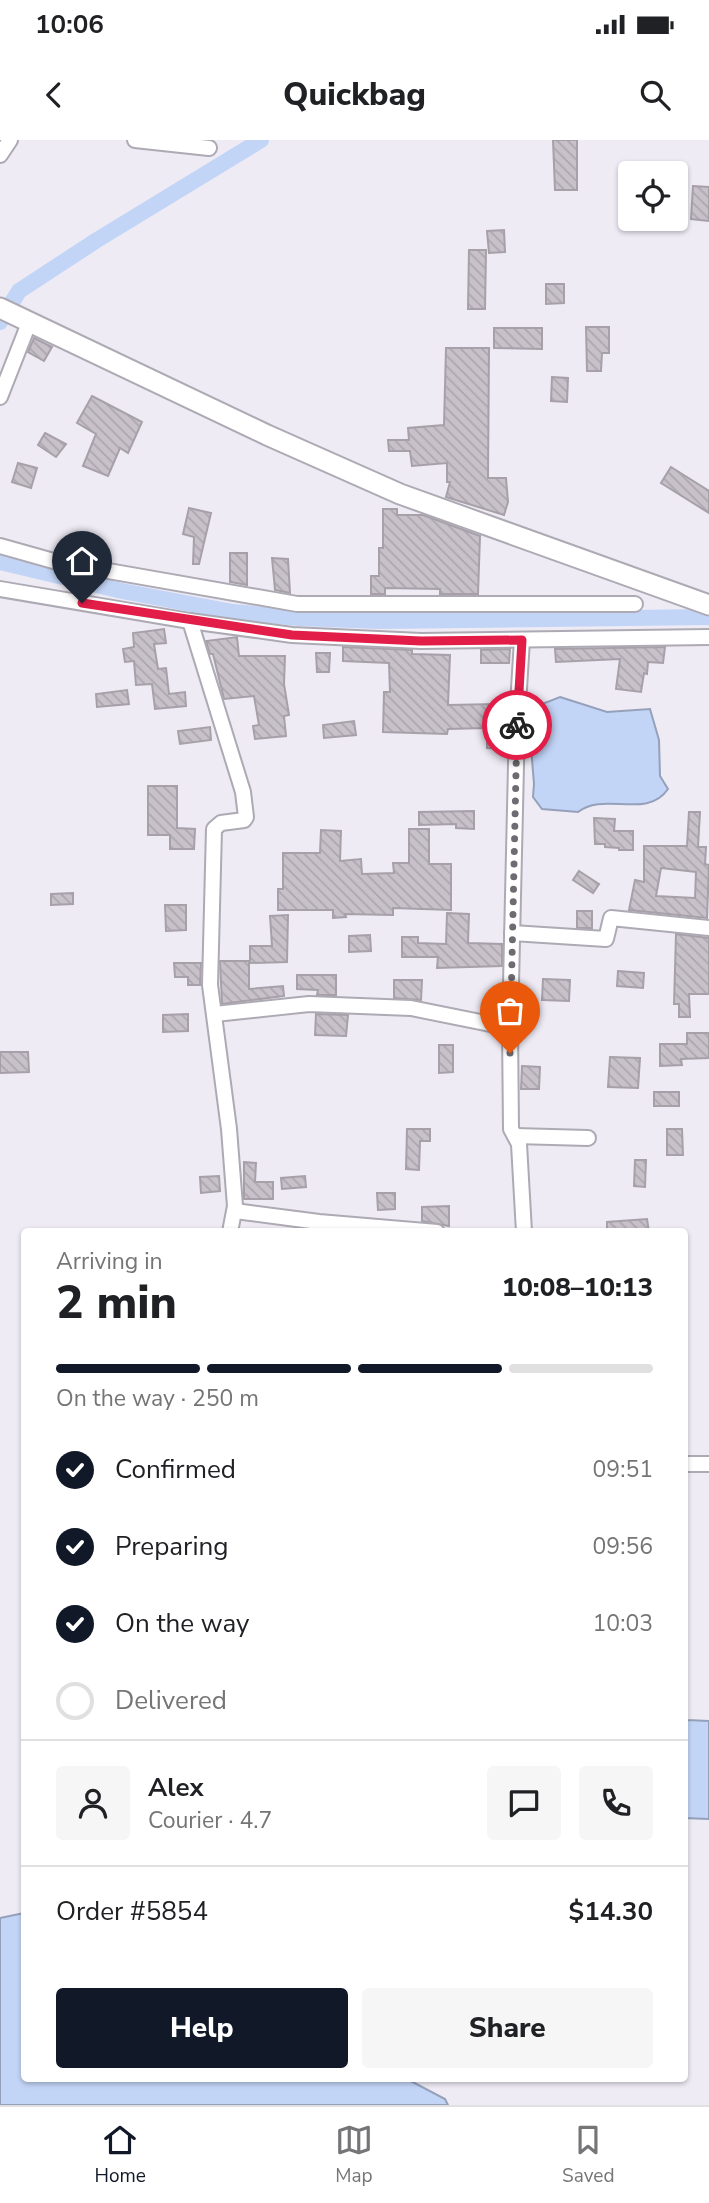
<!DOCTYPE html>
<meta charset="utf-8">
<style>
:root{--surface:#fff;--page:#f6f6f6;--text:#202124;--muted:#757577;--line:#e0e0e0;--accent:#111827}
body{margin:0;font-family:"Nunito Sans",sans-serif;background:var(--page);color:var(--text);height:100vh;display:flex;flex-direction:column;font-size:26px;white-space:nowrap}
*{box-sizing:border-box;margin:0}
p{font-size:23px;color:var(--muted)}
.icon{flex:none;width:38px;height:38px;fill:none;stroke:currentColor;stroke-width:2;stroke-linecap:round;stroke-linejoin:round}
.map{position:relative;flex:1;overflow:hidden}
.sheet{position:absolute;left:21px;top:1088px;width:667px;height:854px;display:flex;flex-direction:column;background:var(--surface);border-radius:7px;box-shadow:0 2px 5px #0004}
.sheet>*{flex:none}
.fabs{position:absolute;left:618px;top:21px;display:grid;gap:14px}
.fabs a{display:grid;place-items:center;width:70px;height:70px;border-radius:7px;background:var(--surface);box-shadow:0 2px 5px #0004;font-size:35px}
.pin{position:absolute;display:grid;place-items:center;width:60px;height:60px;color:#fff;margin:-72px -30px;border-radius:50% 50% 50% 0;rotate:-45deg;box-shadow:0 0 7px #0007}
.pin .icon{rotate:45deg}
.courier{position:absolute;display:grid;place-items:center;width:70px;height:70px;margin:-35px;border:5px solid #e11d48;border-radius:50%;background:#fff;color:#222;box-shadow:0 2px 9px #0007}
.summary em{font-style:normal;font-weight:800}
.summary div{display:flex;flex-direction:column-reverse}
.summary{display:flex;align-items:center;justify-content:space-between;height:119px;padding:0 35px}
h1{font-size:46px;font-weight:800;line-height:52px}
.bar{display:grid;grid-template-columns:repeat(4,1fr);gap:10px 7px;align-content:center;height:84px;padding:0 35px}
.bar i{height:9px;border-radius:5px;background:var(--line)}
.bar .current{background:var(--accent)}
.bar p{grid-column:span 4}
.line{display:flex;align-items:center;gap:18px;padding:0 35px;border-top:2px solid var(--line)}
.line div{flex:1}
.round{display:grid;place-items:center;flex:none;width:74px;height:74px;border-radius:7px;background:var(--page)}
ol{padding:0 35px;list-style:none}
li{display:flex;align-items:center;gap:21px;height:77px}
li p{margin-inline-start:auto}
li .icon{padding:7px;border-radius:50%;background:var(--accent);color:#fff;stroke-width:4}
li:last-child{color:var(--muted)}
li i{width:38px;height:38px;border:4px solid var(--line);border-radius:50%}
.action{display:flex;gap:14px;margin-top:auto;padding:14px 35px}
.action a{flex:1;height:80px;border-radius:7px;background:var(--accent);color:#fff;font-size:28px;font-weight:800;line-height:80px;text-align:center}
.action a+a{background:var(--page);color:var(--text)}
.status{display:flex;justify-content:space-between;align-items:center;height:49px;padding:0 35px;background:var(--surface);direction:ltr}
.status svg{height:19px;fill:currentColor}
header{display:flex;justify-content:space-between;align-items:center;height:91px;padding:0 35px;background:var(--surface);font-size:32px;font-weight:800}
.menu{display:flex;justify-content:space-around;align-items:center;height:98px;border-top:2px solid var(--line);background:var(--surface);font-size:19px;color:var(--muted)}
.menu a{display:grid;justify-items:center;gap:4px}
.menu .current{color:var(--accent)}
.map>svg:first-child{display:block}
.water{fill:#c3d5f7;stroke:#95a1ba;stroke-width:2}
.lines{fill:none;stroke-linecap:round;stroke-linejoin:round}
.canal{stroke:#c3d5f7;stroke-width:16}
.building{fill:url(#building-back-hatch);stroke:#a7a0a9;stroke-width:2;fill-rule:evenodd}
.street-casing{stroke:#adaab4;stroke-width:18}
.secondary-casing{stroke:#adaab4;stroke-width:23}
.street{stroke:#fff;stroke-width:14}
.secondary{stroke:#fff;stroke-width:19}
.done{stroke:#6e6c72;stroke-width:7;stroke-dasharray:0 12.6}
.route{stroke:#e11d48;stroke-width:9}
</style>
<div class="status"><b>10:06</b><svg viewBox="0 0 49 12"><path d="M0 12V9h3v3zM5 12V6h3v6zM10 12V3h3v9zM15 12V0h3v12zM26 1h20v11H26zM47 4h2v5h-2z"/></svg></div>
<header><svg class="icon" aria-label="back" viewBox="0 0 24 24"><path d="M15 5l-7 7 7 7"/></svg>Quickbag<svg class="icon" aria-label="search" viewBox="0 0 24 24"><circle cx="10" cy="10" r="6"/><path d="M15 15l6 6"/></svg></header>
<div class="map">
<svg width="709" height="1965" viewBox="0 0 709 1965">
<defs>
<pattern id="building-back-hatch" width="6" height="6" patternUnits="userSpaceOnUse" patternTransform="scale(1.75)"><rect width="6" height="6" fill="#c8c1ca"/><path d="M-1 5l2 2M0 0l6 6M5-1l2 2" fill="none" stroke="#aca6ae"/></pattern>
</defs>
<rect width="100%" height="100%" fill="#eeebf5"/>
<g class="water">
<path d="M 560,557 L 607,572 L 650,569 L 659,600 L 660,636 L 668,649 C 647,680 604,651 578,672 L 542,669 L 533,657 L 534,644 L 531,607 L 537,566 Z"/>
<path d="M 684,1578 L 687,1580 L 709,1581 L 709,1679 L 684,1678 Z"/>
<path d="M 24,1773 L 24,1939 L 407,1939 L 445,1959 L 448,1965 L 0,1965 L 0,1778 Z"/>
</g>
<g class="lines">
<g class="canal">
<path d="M 0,182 L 19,151 L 97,100 L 261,0"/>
<path d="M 0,422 L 122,451 L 233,472 L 299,478 L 381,481 L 709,477"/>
</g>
</g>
<g class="building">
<path d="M 553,0 L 577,0 L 577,50 L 555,50 Z"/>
<path d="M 693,46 L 709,47 L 709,81 L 691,79 Z"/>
<path d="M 504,90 L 505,112 L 489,113 L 487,91 Z"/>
<path d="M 469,110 L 486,110 L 485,169 L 468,169 Z"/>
<path d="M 546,144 L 564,144 L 564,163 L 546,164 Z"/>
<path d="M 586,187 L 609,187 L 609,213 L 602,213 L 601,231 L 587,231 Z"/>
<path d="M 494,188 L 542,188 L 542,209 L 494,208 Z"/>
<path d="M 34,198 L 52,207 L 44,221 L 28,212 Z"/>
<path d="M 446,208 L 489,208 L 488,338 L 506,338 L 508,362 L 504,375 L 446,357 L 450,342 L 447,342 L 447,323 L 412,326 L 410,311 L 389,311 L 388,300 L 409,300 L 408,288 L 444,285 Z"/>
<path d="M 552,237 L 568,238 L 567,262 L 551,261 Z"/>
<path d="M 92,256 L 142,282 L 128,313 L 120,308 L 108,336 L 83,326 L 96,294 L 77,283 Z"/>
<path d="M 45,293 L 66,304 L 56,317 L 38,305 Z"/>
<path d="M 18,323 L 37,328 L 31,348 L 12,342 Z"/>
<path d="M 671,327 L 709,351 L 709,373 L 661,343 Z"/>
<path d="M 189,368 L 211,373 L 199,424 L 193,424 L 194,397 L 183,394 Z"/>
<path d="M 383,369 L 397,369 L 397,375 L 423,375 L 480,396 L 478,454 L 440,454 L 440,449 L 385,448 L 385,454 L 371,454 L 371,436 L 379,436 L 379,408 L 383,408 Z"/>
<path d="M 230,413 L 247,413 L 247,445 L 230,442 Z"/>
<path d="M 272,418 L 288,419 L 290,453 L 275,450 Z"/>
<path d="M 164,489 L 166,503 L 154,504 L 158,529 L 166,528 L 169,554 L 185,552 L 186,566 L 155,569 L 152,544 L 136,545 L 134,521 L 125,522 L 123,509 L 134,507 L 133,493 Z"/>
<path d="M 237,497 L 239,516 L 285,516 L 284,544 L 289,575 L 284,576 L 286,596 L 255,599 L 253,586 L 259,585 L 254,556 L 224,559 L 213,514 L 210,514 L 206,501 Z"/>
<path d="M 343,507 L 412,510 L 412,514 L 450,515 L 448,565 L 497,564 L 498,595 L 507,595 L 507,609 L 487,608 L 487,588 L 448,589 L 447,594 L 383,592 L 384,552 L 390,552 L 389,523 L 343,521 Z"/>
<path d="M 665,507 L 663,523 L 648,522 L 647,534 L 644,533 L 641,552 L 616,549 L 620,519 L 556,522 L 555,509 Z"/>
<path d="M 510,509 L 509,523 L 481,523 L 481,510 Z"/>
<path d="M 316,513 L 330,513 L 329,532 L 317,532 Z"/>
<path d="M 127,550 L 129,564 L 97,567 L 96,554 Z"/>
<path d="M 354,581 L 356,595 L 324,598 L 323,585 Z"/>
<path d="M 210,587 L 211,600 L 180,604 L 178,591 Z"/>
<path d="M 148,646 L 177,646 L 177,688 L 195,689 L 194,709 L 170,709 L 170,695 L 148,695 Z"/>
<path d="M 474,671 L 474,689 L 456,688 L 456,684 L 419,685 L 419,672 Z"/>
<path d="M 689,672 L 700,672 L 698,707 L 706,707 L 705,724 L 709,725 L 707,778 L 629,770 L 635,740 L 644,742 L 644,706 L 687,706 ZM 661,728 L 696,732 L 695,758 L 656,756 Z"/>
<path d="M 594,678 L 615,679 L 614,691 L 633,691 L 633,710 L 619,710 L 619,708 L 605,707 L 605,704 L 595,704 Z"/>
<path d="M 409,689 L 429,689 L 429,724 L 451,724 L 451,770 L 393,768 L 393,775 L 345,774 L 346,777 L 333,778 L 333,770 L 278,770 L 278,749 L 283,749 L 283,713 L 320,713 L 321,690 L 341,691 L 340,721 L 361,719 L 362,734 L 394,733 L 393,723 L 409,723 Z"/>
<path d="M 579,731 L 599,744 L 593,753 L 573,740 Z"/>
<path d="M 73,753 L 73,764 L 51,765 L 51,754 Z"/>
<path d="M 165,765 L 186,765 L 186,790 L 166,791 Z"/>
<rect x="577" y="771" width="15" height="17"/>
<path d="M 447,773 L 469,774 L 468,803 L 502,804 L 502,826 L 437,828 L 438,817 L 402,817 L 402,797 L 418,797 L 418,803 L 446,804 Z"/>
<path d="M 288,775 L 287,822 L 250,823 L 250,806 L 272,806 L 270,776 Z"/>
<path d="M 676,794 L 709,798 L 709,854 L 689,854 L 690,877 L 679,877 L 679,864 L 674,864 Z"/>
<path d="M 370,795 L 371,811 L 349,812 L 349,796 Z"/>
<path d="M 220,821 L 249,821 L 249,849 L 283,846 L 284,856 L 222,864 Z"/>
<path d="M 174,823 L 201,823 L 200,845 L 188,845 L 188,837 L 175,837 Z"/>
<path d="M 618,831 L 644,833 L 643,848 L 617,846 Z"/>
<path d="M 297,835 L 336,835 L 336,855 L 317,855 L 318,850 L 297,849 Z"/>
<path d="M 543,839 L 570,840 L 569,861 L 542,860 Z"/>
<path d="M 394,840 L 422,840 L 421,860 L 394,858 Z"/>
<path d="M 188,874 L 188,891 L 163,892 L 163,875 Z"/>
<path d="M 316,874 L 348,875 L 346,896 L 315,895 Z"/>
<path d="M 687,893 L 709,893 L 709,918 L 681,919 L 682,925 L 660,926 L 660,904 L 687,904 Z"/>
<path d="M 439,905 L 453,905 L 453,932 L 439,933 Z"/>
<path d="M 0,912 L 28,912 L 29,932 L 0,933 Z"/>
<path d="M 610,917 L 640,918 L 638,948 L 608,947 Z"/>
<path d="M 522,926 L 540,927 L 539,949 L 521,949 Z"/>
<rect x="654" y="952" width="25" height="14"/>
<path d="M 407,989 L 430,989 L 430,1001 L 420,1001 L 419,1030 L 406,1029 Z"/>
<path d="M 667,989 L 682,989 L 683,1015 L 667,1015 Z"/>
<path d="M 635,1020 L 646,1020 L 645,1047 L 634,1046 Z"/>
<path d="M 244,1022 L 256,1023 L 255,1042 L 273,1042 L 273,1059 L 244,1059 Z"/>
<path d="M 219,1036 L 220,1051 L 201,1053 L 200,1037 Z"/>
<path d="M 305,1036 L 306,1047 L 282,1049 L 281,1038 Z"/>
<path d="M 377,1053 L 395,1053 L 395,1069 L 378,1070 Z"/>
<path d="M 449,1066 L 449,1086 L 422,1081 L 422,1067 Z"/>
<path d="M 647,1079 L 649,1092 L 607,1092 L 607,1082 Z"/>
</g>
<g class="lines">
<g class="street-casing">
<g id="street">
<path d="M 135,0 L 209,8"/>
<path d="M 0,15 L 10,0"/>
<path d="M 0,257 L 29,183"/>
<path d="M 0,406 L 57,422 L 297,464 L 635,464"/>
<path d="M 0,449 L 190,481 L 292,495 L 421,501 L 709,497"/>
<path d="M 190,481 L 243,652 L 246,677 L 244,680 L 221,683 L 214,689 L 210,845 L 229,989 L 235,1066 L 230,1092"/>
<path d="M 522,500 L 517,581 L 510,888 L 511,989 L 519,1004 L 524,1092"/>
<path d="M 512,793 L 606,799 L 611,778 L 709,788"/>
<path d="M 215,874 L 309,864 L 411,868 L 510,888"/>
<path d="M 515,996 L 588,998"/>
<path d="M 235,1071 L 319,1082 L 437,1092"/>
<path d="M 684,1324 L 709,1324"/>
</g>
</g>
<g class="secondary-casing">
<path id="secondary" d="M 0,168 L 267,295 L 400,354 L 709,465"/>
</g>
<use href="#street" class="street"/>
<use href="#secondary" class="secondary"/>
</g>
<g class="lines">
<path class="done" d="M 510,913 L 517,585"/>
<path class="route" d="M 82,463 L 292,495 L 421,501 L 522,500 L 517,585"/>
</g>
</svg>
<div class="fabs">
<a><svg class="icon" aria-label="locate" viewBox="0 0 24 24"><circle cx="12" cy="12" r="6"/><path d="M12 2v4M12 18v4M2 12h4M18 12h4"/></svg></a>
</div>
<div class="pin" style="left:510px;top:913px;background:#ea580c"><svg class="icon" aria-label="bag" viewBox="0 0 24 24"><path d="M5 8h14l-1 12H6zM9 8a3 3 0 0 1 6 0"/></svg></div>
<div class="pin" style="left:82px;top:463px;background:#1f2937"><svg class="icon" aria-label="home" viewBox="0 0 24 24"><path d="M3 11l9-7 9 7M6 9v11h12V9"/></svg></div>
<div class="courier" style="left:517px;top:585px"><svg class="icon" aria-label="bike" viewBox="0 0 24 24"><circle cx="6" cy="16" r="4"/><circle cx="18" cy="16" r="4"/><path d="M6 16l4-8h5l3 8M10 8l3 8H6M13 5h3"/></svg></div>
<section class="sheet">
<div class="summary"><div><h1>2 min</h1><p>Arriving in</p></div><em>10:08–10:13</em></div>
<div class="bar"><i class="current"></i><i class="current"></i><i class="current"></i><i></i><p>On the way · 250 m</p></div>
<ol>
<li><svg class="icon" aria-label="check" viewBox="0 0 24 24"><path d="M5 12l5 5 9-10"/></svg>Confirmed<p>09:51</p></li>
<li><svg class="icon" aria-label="check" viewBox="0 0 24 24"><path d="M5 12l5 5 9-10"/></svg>Preparing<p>09:56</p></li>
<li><svg class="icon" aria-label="check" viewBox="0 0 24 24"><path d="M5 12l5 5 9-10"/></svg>On the way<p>10:03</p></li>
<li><i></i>Delivered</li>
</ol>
<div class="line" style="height:126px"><a class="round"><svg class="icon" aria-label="person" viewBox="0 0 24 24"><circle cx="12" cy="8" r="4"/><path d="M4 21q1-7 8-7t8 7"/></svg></a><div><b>Alex</b><p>Courier · 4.7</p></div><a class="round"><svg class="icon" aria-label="chat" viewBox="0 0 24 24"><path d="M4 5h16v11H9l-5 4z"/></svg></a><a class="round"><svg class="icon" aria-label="phone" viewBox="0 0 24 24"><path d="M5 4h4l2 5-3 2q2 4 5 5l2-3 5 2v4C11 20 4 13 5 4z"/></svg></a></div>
<div class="line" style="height:91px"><div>Order #5854</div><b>$14.30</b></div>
<div class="action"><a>Help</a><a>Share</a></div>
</section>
</div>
<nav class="menu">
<a class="current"><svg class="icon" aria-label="home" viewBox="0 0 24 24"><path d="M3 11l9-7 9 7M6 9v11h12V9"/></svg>Home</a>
<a><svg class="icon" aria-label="map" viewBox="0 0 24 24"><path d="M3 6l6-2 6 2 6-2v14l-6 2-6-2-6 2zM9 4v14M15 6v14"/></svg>Map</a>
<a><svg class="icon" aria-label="saved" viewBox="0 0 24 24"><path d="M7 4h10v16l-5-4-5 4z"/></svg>Saved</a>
</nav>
